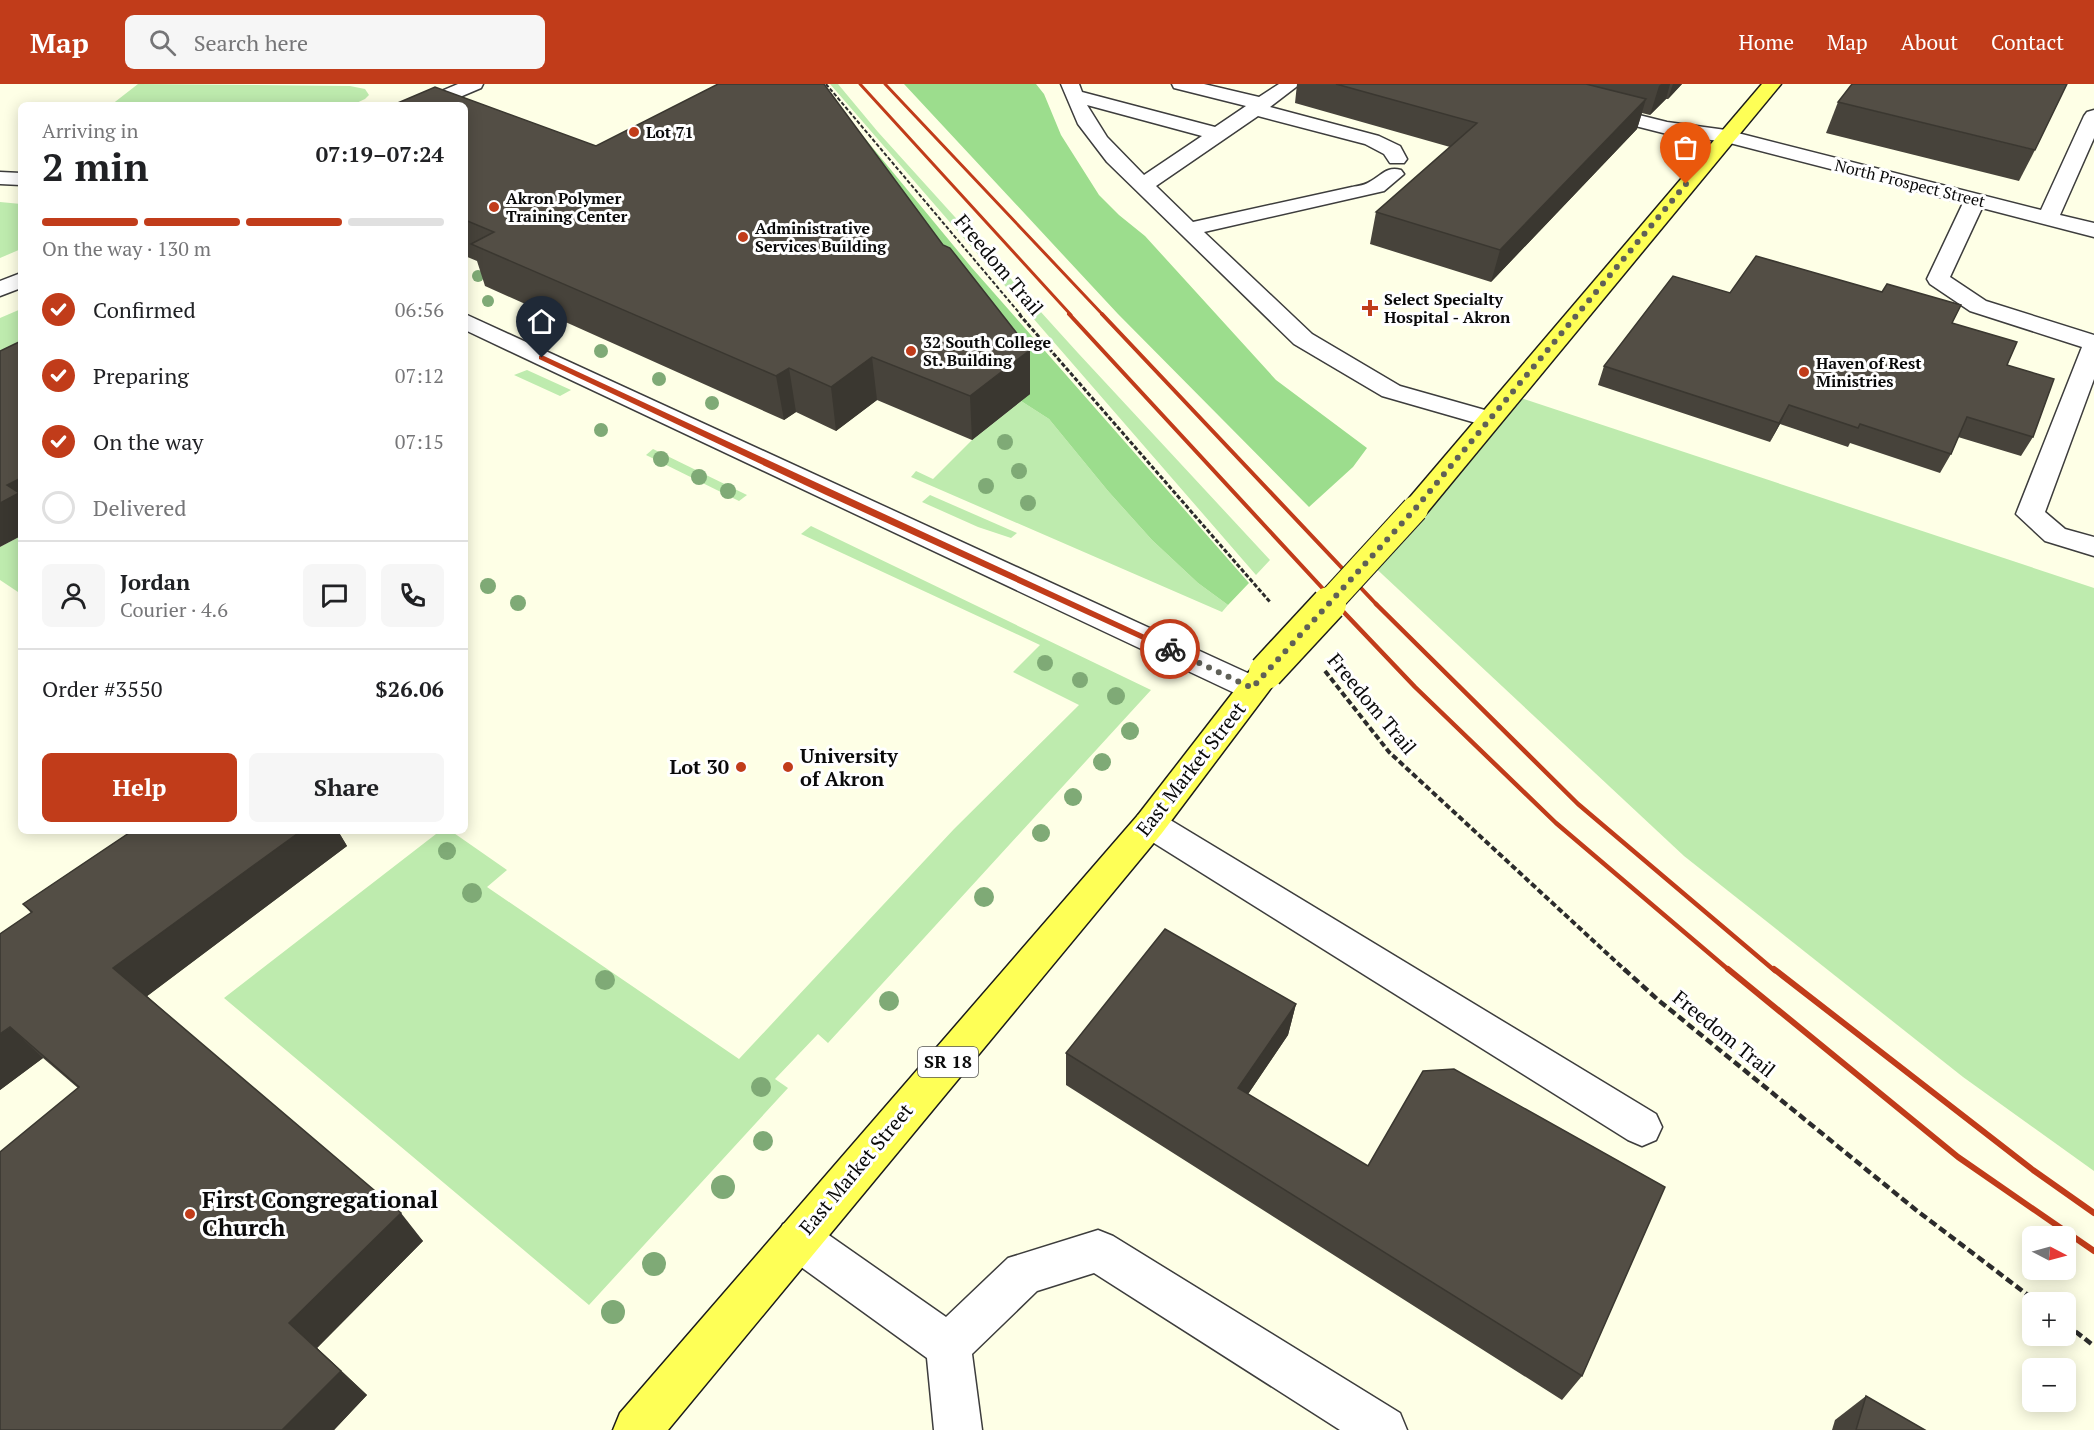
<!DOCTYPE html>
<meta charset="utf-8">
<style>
:root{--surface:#fff;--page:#f6f6f6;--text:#202124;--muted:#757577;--line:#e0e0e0;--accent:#c13c1a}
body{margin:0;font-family:"PT Serif",serif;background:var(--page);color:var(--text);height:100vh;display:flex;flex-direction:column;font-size:22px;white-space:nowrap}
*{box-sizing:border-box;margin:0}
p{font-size:20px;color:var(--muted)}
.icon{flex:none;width:33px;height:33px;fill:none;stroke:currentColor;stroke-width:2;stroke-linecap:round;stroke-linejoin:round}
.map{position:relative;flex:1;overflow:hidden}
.panel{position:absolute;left:18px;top:18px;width:450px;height:732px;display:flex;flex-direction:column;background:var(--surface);border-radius:9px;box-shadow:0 3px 15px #0003}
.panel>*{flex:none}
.needle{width:39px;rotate:96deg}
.buttons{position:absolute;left:2022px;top:1142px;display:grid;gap:12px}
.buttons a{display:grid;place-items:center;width:54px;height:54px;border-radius:9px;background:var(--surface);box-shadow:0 3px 15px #0003;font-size:30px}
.pin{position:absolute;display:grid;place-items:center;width:51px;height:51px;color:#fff;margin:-62px -26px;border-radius:50% 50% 50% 0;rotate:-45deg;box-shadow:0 0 6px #0007}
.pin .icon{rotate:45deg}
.courier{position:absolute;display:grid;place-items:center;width:60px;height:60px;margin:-30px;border:4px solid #c13c1a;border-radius:50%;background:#fff;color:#222;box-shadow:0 2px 8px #0007}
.head em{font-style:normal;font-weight:600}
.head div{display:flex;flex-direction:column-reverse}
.head{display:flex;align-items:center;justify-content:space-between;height:102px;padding:0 24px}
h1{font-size:39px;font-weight:600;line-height:45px}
.bar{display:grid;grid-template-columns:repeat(4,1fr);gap:9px 6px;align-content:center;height:72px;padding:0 24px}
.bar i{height:8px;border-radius:4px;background:var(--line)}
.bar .selected{background:var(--accent)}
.bar p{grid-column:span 4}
.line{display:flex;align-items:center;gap:15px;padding:0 24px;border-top:2px solid var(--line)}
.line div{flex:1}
.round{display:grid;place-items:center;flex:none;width:63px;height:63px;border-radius:9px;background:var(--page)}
ol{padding:0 24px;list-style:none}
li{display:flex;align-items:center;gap:18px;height:66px}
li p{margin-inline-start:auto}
li .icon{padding:6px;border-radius:50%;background:var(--accent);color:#fff;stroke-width:4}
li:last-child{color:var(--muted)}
li i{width:33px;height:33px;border:3px solid var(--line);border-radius:50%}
.cta{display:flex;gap:12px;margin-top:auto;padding:12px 24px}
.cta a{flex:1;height:69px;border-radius:9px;background:var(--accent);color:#fff;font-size:24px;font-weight:600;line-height:69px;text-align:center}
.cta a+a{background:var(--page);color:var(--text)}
header{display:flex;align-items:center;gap:36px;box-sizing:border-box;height:84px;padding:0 30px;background:var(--accent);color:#fff}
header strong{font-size:28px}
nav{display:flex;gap:33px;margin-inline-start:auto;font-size:21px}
.search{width:420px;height:54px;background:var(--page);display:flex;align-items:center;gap:15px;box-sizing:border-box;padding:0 21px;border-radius:9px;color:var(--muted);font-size:22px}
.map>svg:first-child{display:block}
.green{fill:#beebae}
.forest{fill:#9cdd8d}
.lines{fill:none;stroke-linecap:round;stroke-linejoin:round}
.minor-casing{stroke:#3d3d3d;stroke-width:3}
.major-casing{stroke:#1b1b1b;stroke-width:3}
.path-far3{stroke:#2c2c2c;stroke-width:2;stroke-dasharray:4 2;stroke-linecap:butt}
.path-far2{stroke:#2c2c2c;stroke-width:3;stroke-dasharray:4.5 2;stroke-linecap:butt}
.path-far1{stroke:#2c2c2c;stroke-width:4;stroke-dasharray:6 3;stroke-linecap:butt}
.path{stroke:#2c2c2c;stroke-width:4.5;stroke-dasharray:8 4;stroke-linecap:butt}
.minor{fill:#fff;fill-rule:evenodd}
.major{fill:#feff56;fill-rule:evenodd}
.rail-far3{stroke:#c13c1a;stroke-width:3}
.rail-far2{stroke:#c13c1a;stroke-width:4}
.rail-far1{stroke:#c13c1a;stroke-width:4.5}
.rail{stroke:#c13c1a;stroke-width:6}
.major-bridge-far1-casing{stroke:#1b1b1b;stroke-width:28;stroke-linecap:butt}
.major-bridge-casing{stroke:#1b1b1b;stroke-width:37;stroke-linecap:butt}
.major-bridge-far1{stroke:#feff56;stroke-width:26}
.major-bridge{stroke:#feff56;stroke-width:34}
.tree{fill:#7faa76}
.wall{fill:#47433b}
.shaded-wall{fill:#3a3730}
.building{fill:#534e45;stroke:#3a3730;stroke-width:1.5}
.route{fill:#c13c1a}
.done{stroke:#5f6057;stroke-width:6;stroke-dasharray:0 10.8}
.poi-dot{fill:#c13c1a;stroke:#fff;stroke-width:2}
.labels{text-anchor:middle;stroke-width:6;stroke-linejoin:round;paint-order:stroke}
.far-poi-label{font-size:16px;font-weight:bold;fill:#0a0a0a;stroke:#fff;text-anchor:start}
.far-street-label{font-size:16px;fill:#0a0a0a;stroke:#fff}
.shield{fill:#fff;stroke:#545454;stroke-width:1.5}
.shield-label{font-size:18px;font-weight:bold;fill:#0a0a0a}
.street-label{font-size:20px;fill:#0a0a0a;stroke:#fff}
.poi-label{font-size:20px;font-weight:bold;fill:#0a0a0a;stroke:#fff;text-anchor:start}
.near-poi-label{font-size:24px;font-weight:bold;fill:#0a0a0a;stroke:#fff;text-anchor:start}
</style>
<header>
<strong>Map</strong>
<div class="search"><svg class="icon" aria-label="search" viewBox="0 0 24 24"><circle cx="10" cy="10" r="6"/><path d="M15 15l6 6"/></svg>Search here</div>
<nav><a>Home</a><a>Map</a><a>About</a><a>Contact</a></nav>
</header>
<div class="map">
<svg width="2094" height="1346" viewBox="0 0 2094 1346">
<rect width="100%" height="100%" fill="#feffe6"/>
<g class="green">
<path d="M 138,0 L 350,2 L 365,5 L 369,11 L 365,15 L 352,21 L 111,21 Z"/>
<path d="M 830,0 L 838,0 L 878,48 L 1078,269 L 1270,476 L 1256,491 Z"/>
<path d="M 0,118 L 21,120 L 21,165 L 0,174 Z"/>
<path d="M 21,225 L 21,298 L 0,308 L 0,234 Z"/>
<path d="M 527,286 L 571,306 L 560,312 L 514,291 Z"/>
<path d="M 1509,310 L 2094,504 L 2094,1087 L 1963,993 L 1684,772 L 1368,477 Z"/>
<path d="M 1021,317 L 1049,335 L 1108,407 L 1152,456 L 1198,499 L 1228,521 L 1222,528 L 911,393 L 916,387 L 933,395 L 972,356 Z"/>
<path d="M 653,365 L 747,411 L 739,417 L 646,371 Z"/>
<path d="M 930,411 L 1017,449 L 1011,454 L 978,443 L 922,418 Z"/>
<path d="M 811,442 L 1151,606 L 828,959 L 818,950 L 775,995 L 788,1004 L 589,1221 L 224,914 L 436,750 L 433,747 L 451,747 L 507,786 L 487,803 L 739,975 L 954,745 L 1079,621 L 1013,588 L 1040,561 L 801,450 Z"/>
<path d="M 21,452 L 21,510 L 0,496 L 0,463 Z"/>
</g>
<g class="forest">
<path d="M 820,0 L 972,184 L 1249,499 L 1228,521 L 1198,499 L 1152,456 L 1108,407 L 1049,335 L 1021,317 L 1030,309 Z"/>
<path d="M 904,0 L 1036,0 L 1044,10 L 1061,51 L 1099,111 L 1119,131 L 1145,152 L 1276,296 L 1367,364 L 1353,383 L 1309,423 L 1118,230 Z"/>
</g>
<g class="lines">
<g class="minor-casing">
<g id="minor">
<path d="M 458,0 L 483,0 L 481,4 L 441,21 L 415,21 L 418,17 Z"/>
<path d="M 1061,0 L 1079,0 L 1082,8 L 1215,43 L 1246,22 L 1174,4 L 1172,0 L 1204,0 L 1259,13 L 1279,0 L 1300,0 L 1270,23 L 1379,52 L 1400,62 L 1407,75 L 1404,79 L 1390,79 L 1384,70 L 1365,60 L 1258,32 L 1156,102 L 1193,138 L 1352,103 C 1358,102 1366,101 1371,97 C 1382,91 1387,82 1401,86 L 1404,90 L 1384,107 L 1204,148 L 1312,250 L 1400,302 L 1499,330 L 1503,335 L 1499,340 L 1490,343 L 1382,312 L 1294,260 L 1107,78 L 1078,40 ZM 1087,21 L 1202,52 L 1144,91 L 1107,53 Z"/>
<path d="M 1595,20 L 1667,38 L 1726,46 L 2041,126 L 2084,32 L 2087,28 L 2094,26 L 2094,54 L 2060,131 L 2094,139 L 2094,153 L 1982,124 L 1950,193 L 1986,217 L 2094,251 L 2094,295 L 2045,428 L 2065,445 L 2094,453 L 2094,472 L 2045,457 L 2016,430 L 2082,263 L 1970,227 L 1930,200 L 1927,195 L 1963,119 L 1726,58 L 1667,50 L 1588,30 L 1585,26 L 1588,22 Z"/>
<path d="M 0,88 L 21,89 L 21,101 L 0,100 Z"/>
<path d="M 21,189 L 21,204 L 0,212 L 0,197 Z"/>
<path d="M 465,230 L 1263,596 L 1268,604 L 1263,612 L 1252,615 L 1241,612 L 465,246 Z"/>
<path d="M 1150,727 L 1162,731 L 1656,1030 L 1662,1043 L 1656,1056 L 1642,1062 L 1628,1056 L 1138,749 L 1133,740 L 1138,731 Z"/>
<path d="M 798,1134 L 813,1140 L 946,1233 L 1008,1174 L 1098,1146 L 1113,1152 L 1400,1329 L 1407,1346 L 1340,1346 L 1094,1189 L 1037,1207 L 972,1270 L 982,1346 L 934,1346 L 927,1274 L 783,1170 L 776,1155 L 783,1140 Z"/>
</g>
</g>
<g class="major-casing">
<g id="major">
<path d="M 1762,0 L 1781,0 L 1425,431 L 1415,434 L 1405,431 L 1401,425 L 1405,419 Z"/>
<path d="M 1266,577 L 1277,580 L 1282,588 L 1277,596 L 1162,749 L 668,1346 L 613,1346 L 620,1329 L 1138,731 L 1255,580 Z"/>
</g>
</g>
<path class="path-far3" d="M 826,0 L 1021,231"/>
<path class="path-far2" d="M 1019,230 L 1270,518"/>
<path class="path-far1" d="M 1325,587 L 1389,668 L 1626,887"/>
<g class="path">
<path d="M 1624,885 L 1657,915 L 1916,1126 L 2037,1218"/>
<path d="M 2066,1240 L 2094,1262"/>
</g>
<use href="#minor" class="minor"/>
<use href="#major" class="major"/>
<g class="rail-far3">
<path d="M 860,0 L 1071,231"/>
<path d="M 885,0 L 1103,231"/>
</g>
<g class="rail-far2">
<path d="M 1069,230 L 1338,521"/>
<path d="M 1102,230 L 1377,521"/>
</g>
<g class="rail-far1">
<path d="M 1336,520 L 1415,603 L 1556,739 L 1730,887"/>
<path d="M 1376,520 L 1578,720 L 1775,887"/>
</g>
<g class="rail">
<path d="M 1728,885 L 1958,1073 L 2094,1167"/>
<path d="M 1774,885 L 2033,1086 L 2094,1129"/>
</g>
<g class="major-bridge-far1-casing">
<path id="major-bridge-far1" d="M 1327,521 L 1415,425"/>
</g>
<g class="major-bridge-casing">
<path id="major-bridge" d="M 1266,588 L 1329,520"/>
</g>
<use href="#major-bridge-far1" class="major-bridge-far1"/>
<use href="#major-bridge" class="major-bridge"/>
</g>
<g class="tree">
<circle cx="478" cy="192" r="6"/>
<circle cx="488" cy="217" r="6"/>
<circle cx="539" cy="242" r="7"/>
<circle cx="601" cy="267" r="7"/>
<circle cx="659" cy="295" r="7"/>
<circle cx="712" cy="319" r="7"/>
<circle cx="601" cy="346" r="7"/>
<circle cx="1005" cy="358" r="8"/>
<circle cx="661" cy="375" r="8"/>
<circle cx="1019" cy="387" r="8"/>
<circle cx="699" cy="393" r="8"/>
<circle cx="986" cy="402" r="8"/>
<circle cx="728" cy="407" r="8"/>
<circle cx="1028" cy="419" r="8"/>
<circle cx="488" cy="502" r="8"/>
<circle cx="518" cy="519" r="8"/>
<circle cx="1045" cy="579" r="8"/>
<circle cx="1080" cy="596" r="8"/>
<circle cx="1116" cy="612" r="9"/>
<circle cx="1130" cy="647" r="9"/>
<circle cx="1102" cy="678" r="9"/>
<circle cx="1073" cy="713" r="9"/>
<circle cx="1041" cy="749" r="9"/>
<circle cx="447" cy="767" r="9"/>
<circle cx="472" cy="809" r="10"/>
<circle cx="984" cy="813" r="10"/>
<circle cx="605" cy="896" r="10"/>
<circle cx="889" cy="917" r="10"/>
<circle cx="761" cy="1003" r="10"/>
<circle cx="763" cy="1057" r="10"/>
<circle cx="723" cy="1103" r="12"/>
<circle cx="654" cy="1180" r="12"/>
<circle cx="613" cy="1228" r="12"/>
</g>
<g class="wall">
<path d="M 1297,0 L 1682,0 L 1668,15 L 1666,15 L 1650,31 L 1642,29 L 1637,45 L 1491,198 L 1370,160 L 1376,128 L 1450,63 L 1295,19 Z"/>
<path d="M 1838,18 L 2035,66 L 2019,97 L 1826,49 Z"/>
<path d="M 465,21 L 1030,310 L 972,356 L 877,316 L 836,347 L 796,328 L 784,336 L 485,202 L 477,177 L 465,172 Z"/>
<path d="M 1730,209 L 1952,239 L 2007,281 L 2033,353 L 2021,372 L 1958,353 L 1951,370 L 1940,389 L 1850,359 L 1848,363 L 1780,340 L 1770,358 L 1598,301 L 1604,282 Z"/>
<path d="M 132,747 L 338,747 L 347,762 L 147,912 L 423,1157 L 317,1264 L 367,1311 L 334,1346 L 78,1004 L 43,974 L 0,1006 L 31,829 L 23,820 Z"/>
<path d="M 1296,920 L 1288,951 L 1248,1010 L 1582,1292 L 1562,1316 L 1066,1001 L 1066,969 Z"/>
<path d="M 1866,1312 L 1925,1346 L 1832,1346 L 1835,1336 Z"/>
</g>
<g class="shaded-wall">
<path d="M 1661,0 L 1670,0 L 1666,15 L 1650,31 L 1659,2 Z"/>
<path d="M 1673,0 L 1682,0 L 1668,15 Z"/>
<path d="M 1646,15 L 1637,45 L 1491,198 L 1500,166 Z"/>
<path d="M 1030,266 L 1030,310 L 972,356 L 970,312 Z"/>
<path d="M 872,273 L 877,316 L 836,347 L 831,303 Z"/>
<path d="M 789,284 L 796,328 L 784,336 L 776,292 Z"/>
<path d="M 1789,321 L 1780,340 L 1770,358 L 1779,339 Z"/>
<path d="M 21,394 L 21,452 L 0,463 L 0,419 L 7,401 Z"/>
<path d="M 301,747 L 338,747 L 347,762 L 142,916 L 113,884 Z"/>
<path d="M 1296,920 L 1288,951 L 1232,1034 L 1238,1004 Z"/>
<path d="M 10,943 L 43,974 L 0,1006 L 0,950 Z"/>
<path d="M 401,1129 L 423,1157 L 317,1264 L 367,1311 L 334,1346 L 282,1346 L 289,1239 Z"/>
</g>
<g class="building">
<path d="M 718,0 L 824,0 L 943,161 L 950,164 L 1030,266 L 970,312 L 872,273 L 831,303 L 789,284 L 776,292 L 471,160 L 494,148 L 465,136 L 465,21 L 393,21 L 435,3 L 596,62 Z"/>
<path d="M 1336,0 L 1586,0 L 1646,15 L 1500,166 L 1376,128 L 1477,39 Z"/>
<path d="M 1852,0 L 2067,0 L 2035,66 L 1838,18 Z"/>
<path d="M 1756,172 L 1882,208 L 1887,200 L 1961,221 L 1952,239 L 2017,258 L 2007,281 L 2054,295 L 2033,353 L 1967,333 L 1951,370 L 1860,340 L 1858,344 L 1789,321 L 1779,339 L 1604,282 L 1673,192 L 1730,209 Z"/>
<path d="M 21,257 L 21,394 L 7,401 L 19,409 L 0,419 L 0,267 Z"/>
<path d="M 132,747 L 301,747 L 113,884 L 401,1129 L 289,1239 L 341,1287 L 282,1346 L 0,1346 L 0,1068 L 79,1003 L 10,943 L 0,950 L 0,850 L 32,828 L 23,820 Z"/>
<path d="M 1165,845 L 1296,920 L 1238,1004 L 1368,1082 L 1423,987 L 1454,985 L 1665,1103 L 1582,1292 L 1066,969 Z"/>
<path d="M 1866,1312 L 1925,1346 L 1856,1346 Z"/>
</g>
<path class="route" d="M 539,272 L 544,272 L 1175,565 L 1167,567 L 826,411 L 539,275 Z"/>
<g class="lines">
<path class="done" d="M 1170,565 L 1252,604 L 1415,425 L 1686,100"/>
</g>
<g class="poi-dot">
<circle cx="634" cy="48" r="6"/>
<circle cx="494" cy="123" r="6"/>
<circle cx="743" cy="153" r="6"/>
<path d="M1367 215h6v6h6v6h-6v6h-6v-6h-6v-6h6z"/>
<circle cx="911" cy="267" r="6"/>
<circle cx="1804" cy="288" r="6"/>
<circle cx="741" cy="683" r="6"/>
<circle cx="788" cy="683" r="6"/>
<circle cx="190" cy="1130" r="6"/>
</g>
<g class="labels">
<g class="far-poi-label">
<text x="646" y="54">Lot 71</text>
<text x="506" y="120">Akron Polymer<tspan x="506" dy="18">Training Center</tspan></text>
<text x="755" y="150">Administrative<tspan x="755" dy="18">Services Building</tspan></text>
<text x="1384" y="221">Select Specialty<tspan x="1384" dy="18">Hospital - Akron</tspan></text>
<text x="923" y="264">32 South College<tspan x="923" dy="18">St. Building</tspan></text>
<text x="1816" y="285">Haven of Rest<tspan x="1816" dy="18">Ministries</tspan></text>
</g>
<g class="far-street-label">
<text transform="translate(1910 99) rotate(14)" y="6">North Prospect Street</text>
</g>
<rect class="shield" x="918" y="963" width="60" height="30" rx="4.5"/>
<g class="shield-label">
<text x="948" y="984">SR 18</text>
</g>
<g class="street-label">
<text transform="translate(999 181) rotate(50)" y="7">Freedom Trail</text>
<text transform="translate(1372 620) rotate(50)" y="7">Freedom Trail</text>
<text transform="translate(1191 685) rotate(-52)" y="7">East Market Street</text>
<text transform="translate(1724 950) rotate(39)" y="7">Freedom Trail</text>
<text transform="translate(856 1085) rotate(-50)" y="7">East Market Street</text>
</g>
<g class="poi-label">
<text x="800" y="679">University<tspan x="800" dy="23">of Akron</tspan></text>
<text x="729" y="690" text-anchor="end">Lot 30</text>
</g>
<g class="near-poi-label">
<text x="202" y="1124">First Congregational<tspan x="202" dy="28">Church</tspan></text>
</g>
</g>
</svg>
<div class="buttons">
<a><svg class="needle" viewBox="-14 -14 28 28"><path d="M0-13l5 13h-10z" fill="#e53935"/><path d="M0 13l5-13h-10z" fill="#757577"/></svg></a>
<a>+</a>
<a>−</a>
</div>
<div class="pin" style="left:1686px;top:100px;background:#ea580c"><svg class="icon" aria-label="bag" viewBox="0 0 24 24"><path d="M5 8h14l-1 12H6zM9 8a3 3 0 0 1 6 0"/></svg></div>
<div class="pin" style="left:542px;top:274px;background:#1f2937"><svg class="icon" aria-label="home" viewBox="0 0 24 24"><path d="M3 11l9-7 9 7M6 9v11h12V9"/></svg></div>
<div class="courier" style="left:1170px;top:565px"><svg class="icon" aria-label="bike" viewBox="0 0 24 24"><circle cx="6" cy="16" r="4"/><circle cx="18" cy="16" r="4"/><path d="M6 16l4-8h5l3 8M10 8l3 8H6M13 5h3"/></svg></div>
<section class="panel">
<div class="head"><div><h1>2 min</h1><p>Arriving in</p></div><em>07:19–07:24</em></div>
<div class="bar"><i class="selected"></i><i class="selected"></i><i class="selected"></i><i></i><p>On the way · 130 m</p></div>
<ol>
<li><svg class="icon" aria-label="check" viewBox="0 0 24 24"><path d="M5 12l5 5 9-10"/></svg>Confirmed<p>06:56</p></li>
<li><svg class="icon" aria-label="check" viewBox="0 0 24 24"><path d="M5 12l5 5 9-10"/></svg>Preparing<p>07:12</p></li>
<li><svg class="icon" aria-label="check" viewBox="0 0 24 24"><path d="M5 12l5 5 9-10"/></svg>On the way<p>07:15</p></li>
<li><i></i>Delivered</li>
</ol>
<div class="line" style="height:108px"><a class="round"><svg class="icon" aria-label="person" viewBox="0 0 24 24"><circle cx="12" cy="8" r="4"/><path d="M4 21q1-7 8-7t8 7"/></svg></a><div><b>Jordan</b><p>Courier · 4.6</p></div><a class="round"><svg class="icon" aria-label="chat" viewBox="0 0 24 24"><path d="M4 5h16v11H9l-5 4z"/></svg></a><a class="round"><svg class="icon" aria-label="phone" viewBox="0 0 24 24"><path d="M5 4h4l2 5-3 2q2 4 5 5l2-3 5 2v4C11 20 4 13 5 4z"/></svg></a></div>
<div class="line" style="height:78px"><div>Order #3550</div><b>$26.06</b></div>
<div class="cta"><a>Help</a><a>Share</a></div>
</section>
</div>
